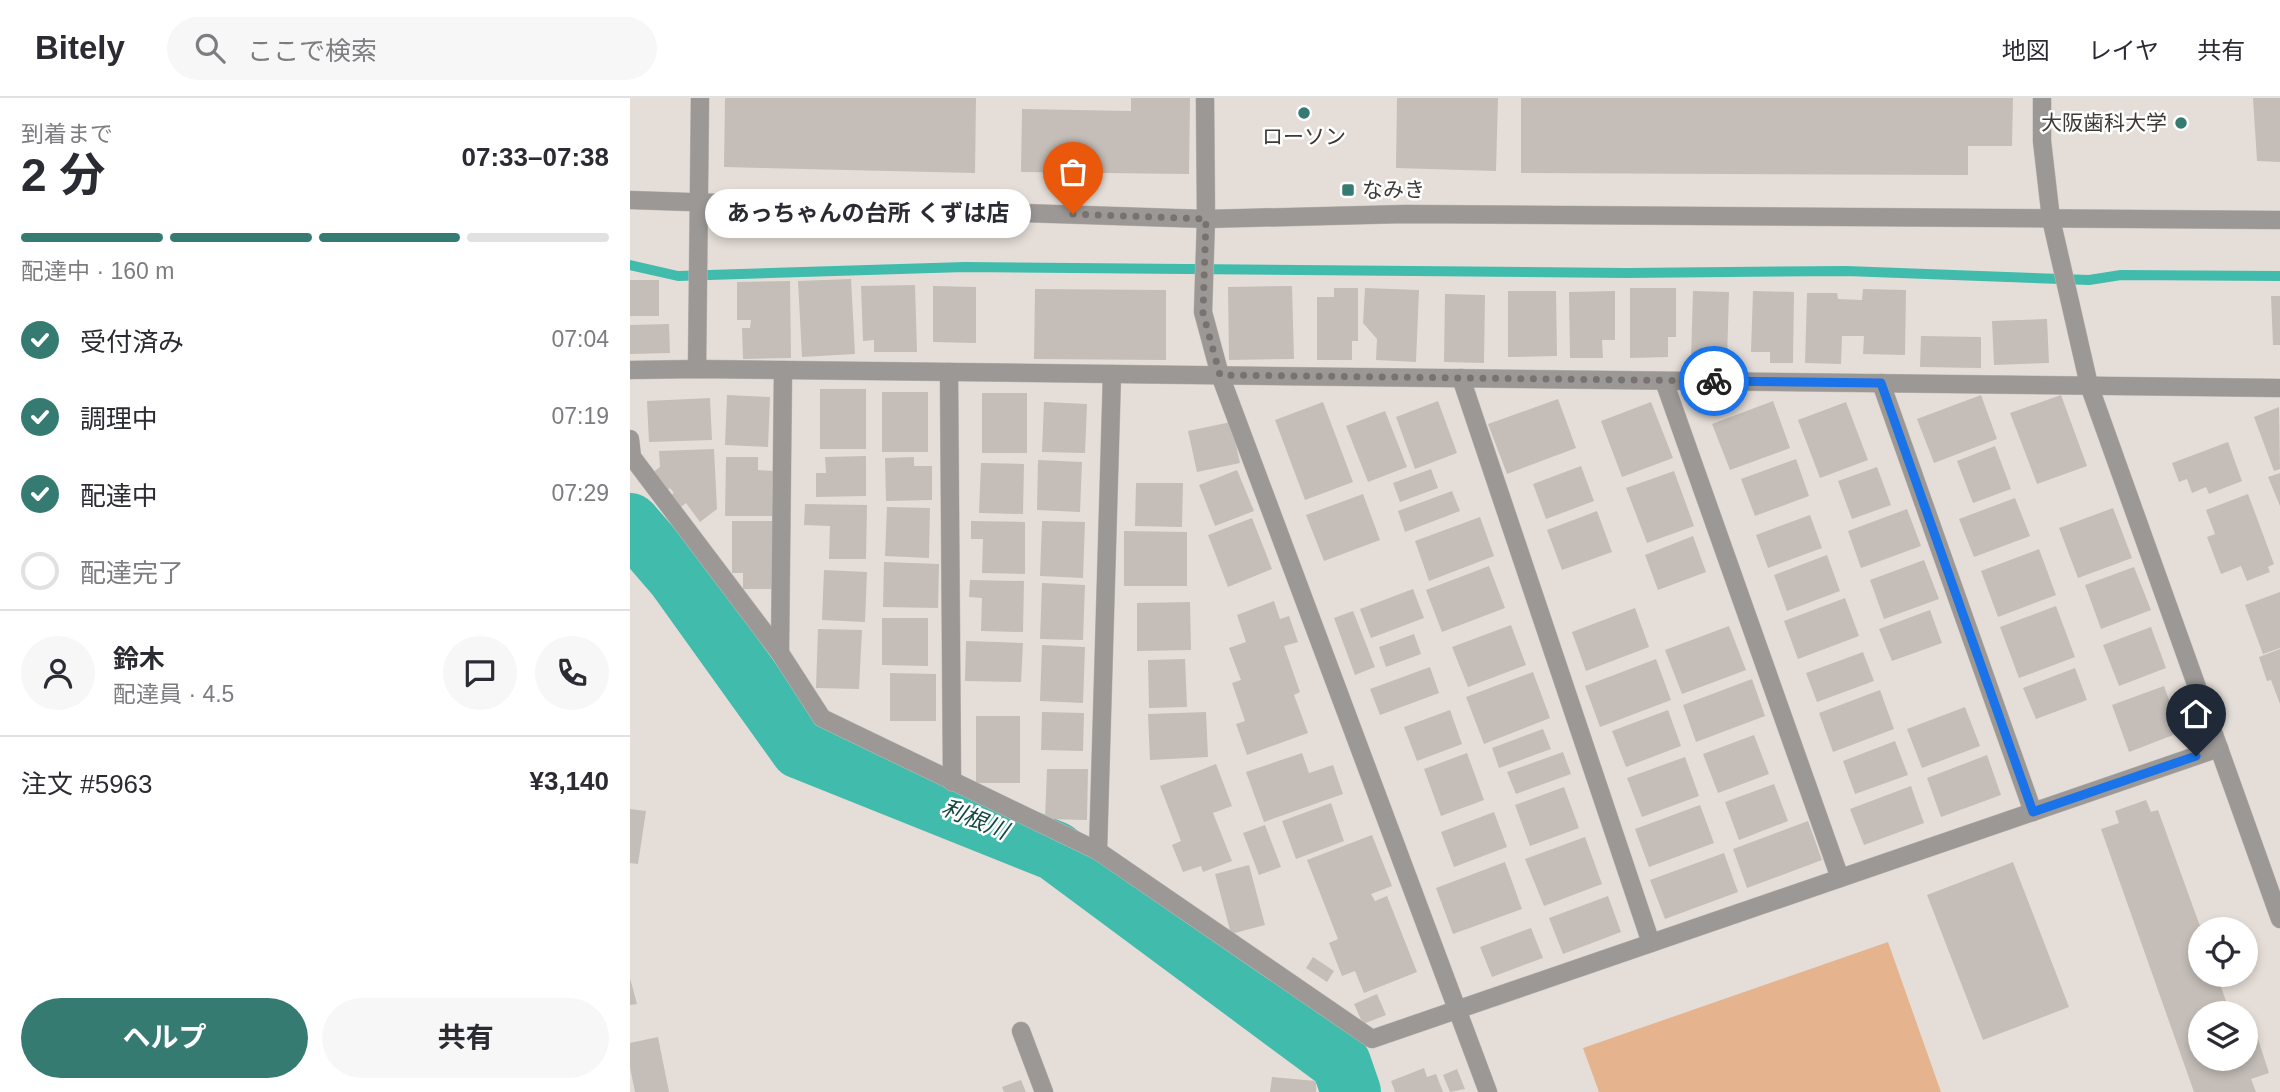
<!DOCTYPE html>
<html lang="ja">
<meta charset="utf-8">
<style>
:root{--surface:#fff;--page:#f7f7f7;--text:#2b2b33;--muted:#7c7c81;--line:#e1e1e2;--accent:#357b72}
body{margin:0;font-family:Arial,"Noto Sans JP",sans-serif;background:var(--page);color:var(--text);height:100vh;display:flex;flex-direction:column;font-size:26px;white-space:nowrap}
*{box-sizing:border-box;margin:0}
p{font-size:23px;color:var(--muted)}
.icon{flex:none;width:38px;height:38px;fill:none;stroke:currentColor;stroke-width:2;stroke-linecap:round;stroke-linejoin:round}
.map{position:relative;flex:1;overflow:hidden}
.details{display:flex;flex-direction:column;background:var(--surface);width:630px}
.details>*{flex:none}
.tools{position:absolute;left:1558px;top:819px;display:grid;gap:14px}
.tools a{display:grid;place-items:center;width:70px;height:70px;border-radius:50%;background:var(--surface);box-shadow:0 4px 10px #0003;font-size:35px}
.pin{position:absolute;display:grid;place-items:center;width:60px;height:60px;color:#fff;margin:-72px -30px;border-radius:50% 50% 50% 0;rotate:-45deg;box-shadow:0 0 7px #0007}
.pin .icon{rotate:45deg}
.courier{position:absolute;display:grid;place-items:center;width:70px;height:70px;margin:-35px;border:5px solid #1a73e8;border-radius:50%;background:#fff;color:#222;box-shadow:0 2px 9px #0007}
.bubble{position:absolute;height:49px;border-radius:24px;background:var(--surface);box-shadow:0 4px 10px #0003;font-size:23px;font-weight:700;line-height:49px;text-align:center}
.overview em{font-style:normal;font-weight:700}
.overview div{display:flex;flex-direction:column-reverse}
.overview{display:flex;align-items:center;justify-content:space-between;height:119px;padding:0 21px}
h1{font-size:46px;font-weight:700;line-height:52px}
.bar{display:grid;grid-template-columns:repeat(4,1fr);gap:10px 7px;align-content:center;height:84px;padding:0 21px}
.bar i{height:9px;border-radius:5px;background:var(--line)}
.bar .selected{background:var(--accent)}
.bar p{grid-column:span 4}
.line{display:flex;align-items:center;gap:18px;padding:0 21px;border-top:2px solid var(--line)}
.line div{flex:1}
.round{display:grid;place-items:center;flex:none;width:74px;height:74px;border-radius:37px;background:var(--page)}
ol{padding:0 21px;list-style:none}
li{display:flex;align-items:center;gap:21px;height:77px}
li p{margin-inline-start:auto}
li .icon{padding:7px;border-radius:50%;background:var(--accent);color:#fff;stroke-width:4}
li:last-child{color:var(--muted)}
li i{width:38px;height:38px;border:4px solid var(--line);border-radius:50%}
.action{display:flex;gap:14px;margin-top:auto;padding:14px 21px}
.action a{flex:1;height:80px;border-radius:42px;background:var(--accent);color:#fff;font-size:28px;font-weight:700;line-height:80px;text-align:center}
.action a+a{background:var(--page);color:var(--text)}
header{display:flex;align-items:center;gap:42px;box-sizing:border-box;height:98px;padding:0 35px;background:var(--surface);border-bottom:2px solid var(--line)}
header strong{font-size:33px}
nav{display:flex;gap:38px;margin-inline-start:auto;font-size:24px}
.search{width:490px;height:63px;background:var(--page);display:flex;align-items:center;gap:18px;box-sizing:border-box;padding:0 24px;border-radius:38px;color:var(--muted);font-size:26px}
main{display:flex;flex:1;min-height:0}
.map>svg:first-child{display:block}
.garden{fill:#e5b48e}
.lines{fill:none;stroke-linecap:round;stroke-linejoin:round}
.stream{stroke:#41bbac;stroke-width:10}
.river{stroke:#41bbac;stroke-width:60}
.building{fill:#c4bdb8}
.minor-casing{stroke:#c0bab5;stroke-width:19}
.minor{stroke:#9b9896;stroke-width:18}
.done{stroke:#787370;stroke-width:7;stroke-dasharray:0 12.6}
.route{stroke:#1a73e8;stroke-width:9}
.poi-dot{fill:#357b72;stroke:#fff;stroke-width:2.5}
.labels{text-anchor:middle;stroke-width:5;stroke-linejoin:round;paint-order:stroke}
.poi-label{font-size:21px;fill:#3d3a38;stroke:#fff;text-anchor:end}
.water-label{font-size:23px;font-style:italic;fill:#144842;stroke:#fff}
</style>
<header>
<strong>Bitely</strong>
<div class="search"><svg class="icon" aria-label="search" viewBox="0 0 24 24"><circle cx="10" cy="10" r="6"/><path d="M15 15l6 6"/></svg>ここで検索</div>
<nav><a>地図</a><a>レイヤ</a><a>共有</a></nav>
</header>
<main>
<section class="details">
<div class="overview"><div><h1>2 分</h1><p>到着まで</p></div><em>07:33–07:38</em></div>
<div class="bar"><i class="selected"></i><i class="selected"></i><i class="selected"></i><i></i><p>配達中 · 160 m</p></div>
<ol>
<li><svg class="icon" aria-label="check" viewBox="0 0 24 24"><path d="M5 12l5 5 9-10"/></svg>受付済み<p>07:04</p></li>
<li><svg class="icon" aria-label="check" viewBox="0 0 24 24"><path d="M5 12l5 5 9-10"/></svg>調理中<p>07:19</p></li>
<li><svg class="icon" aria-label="check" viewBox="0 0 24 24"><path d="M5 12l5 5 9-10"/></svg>配達中<p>07:29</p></li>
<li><i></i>配達完了</li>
</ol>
<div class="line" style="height:126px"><a class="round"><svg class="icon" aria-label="person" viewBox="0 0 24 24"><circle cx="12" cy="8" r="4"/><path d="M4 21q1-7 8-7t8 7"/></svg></a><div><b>鈴木</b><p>配達員 · 4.5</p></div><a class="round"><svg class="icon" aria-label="chat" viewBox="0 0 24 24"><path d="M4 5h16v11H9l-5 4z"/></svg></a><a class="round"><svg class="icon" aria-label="phone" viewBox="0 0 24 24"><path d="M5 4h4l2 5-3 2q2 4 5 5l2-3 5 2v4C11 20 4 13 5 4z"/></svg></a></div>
<div class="line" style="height:91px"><div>注文 #5963</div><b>¥3,140</b></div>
<div class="action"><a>ヘルプ</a><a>共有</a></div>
</section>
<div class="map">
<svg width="1650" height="994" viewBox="0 0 1650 994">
<rect width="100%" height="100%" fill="#e5ded8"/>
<path class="garden" d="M 1258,844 L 1311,994 L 969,994 L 953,950 Z"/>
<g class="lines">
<path class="stream" d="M 0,167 L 48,178 L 335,169 L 996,175 L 1216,173 L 1459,182 L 1491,177 L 1650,178"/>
<path class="river" d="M 0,425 L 46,478 L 170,651 L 425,753 L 711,965 L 721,994"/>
</g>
<g class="building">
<path d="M 95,0 L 346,0 L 345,75 L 94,69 Z"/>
<path d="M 501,0 L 560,0 L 559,76 L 391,74 L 392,11 L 501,13 Z"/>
<path d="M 767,0 L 868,0 L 866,73 L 766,70 Z"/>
<path d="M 891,0 L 1383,0 L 1382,48 L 1338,48 L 1338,77 L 891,75 Z"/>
<path d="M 1623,0 L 1650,0 L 1650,64 L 1627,63 Z"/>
<path d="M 221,181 L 225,256 L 172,259 L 168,183 Z"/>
<rect x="0" y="182" width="29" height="36"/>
<path d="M 160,183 L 161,260 L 113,261 L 112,230 L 120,230 L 121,222 L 107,222 L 107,184 Z"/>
<path d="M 285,187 L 287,254 L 244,254 L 244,242 L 233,243 L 231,188 Z"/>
<path d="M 303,188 L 346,189 L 346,245 L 303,244 Z"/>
<path d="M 662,188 L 664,261 L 599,262 L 598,189 Z"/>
<path d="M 704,190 L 728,190 L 728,243 L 722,243 L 722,262 L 687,262 L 687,199 L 704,199 Z"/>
<path d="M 735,190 L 789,192 L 786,264 L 746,262 L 747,241 L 733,225 Z"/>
<path d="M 1000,190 L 1046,190 L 1046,239 L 1038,239 L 1038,259 L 1000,260 Z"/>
<path d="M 405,191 L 536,192 L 536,262 L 404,261 Z"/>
<path d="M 1233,191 L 1276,192 L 1275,257 L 1233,256 L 1234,238 L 1212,238 L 1211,266 L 1175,265 L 1177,195 L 1207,195 L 1208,201 L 1232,202 Z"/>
<path d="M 878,193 L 926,193 L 927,258 L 878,259 Z"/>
<path d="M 985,193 L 985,242 L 972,242 L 973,260 L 940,260 L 939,194 Z"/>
<path d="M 1063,193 L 1099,194 L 1097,262 L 1061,262 Z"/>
<path d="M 1123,193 L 1164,194 L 1163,265 L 1140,265 L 1140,254 L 1121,254 Z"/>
<path d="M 815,196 L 855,197 L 854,265 L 814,264 Z"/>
<path d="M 1641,198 L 1650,198 L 1650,247 L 1643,247 Z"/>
<path d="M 1417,221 L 1419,265 L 1364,267 L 1362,223 Z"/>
<path d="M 39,226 L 40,255 L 0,256 L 0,227 Z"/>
<path d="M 1291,238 L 1351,239 L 1351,270 L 1290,269 Z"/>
<rect x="190" y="291" width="46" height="60"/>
<rect x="252" y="294" width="46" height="60"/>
<rect x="352" y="295" width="45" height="60"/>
<path d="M 97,297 L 140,299 L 138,349 L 95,347 Z"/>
<path d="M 1351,297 L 1367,341 L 1304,365 L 1287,321 Z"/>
<path d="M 1431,297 L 1457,368 L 1407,386 L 1380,315 Z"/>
<path d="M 80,300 L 82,342 L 19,344 L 17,303 Z"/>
<path d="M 928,301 L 946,350 L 877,376 L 858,326 Z"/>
<path d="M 808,303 L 827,355 L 785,371 L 766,319 Z"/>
<path d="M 1143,303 L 1160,350 L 1100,372 L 1082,326 Z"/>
<path d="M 414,304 L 457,306 L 455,355 L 412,354 Z"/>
<path d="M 693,304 L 723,384 L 675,402 L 645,322 Z"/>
<path d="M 1021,304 L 1043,360 L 992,379 L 971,323 Z"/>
<path d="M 1216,304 L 1238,362 L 1190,380 L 1168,322 Z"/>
<path d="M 1649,309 L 1650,371 L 1644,373 L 1624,319 Z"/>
<path d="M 755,313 L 777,369 L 738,384 L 716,328 Z"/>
<path d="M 601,324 L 610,365 L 567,374 L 558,333 Z"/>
<path d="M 1598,344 L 1612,383 L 1579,396 L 1576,389 L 1562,395 L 1557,381 L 1549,384 L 1542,365 Z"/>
<path d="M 1365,348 L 1381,391 L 1343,405 L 1327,363 Z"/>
<path d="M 84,351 L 87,411 L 70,424 L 56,405 L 48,411 L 39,398 L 44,395 L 40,390 L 36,393 L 22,375 L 30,369 L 29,353 Z"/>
<path d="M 236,358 L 236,398 L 186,399 L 186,375 L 196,375 L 195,359 Z"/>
<path d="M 96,359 L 128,359 L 128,372 L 143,373 L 142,418 L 95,418 Z"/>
<path d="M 284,359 L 284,368 L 302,368 L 302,402 L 256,403 L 255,360 Z"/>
<path d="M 1166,361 L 1179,398 L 1125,418 L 1111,381 Z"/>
<path d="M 408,362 L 452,364 L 450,414 L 407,412 Z"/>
<path d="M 351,365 L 394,366 L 393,416 L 349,415 Z"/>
<path d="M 951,368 L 964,403 L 916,421 L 903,386 Z"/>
<path d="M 1247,369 L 1261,407 L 1222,421 L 1208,383 Z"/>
<path d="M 801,371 L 808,390 L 770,404 L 763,385 Z"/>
<path d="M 607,372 L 624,413 L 585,428 L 569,387 Z"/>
<path d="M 1044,373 L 1064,428 L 1017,445 L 996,390 Z"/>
<path d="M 1650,375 L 1650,408 L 1638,379 Z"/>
<path d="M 506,385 L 553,385 L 552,429 L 505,428 Z"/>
<path d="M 822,393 L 830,413 L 775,434 L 768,413 Z"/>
<path d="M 733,396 L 750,442 L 694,463 L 676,417 Z"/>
<path d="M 1618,396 L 1644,466 L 1638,469 L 1640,474 L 1617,483 L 1611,468 L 1591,476 L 1577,439 L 1585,436 L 1576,412 Z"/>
<path d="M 1385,400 L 1400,438 L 1344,459 L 1329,421 Z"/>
<path d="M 175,406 L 237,407 L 236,461 L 199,461 L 200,428 L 174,427 Z"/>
<path d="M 257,409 L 300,410 L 299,460 L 255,458 Z"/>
<path d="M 1483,410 L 1502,460 L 1448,480 L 1429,430 Z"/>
<path d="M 1277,411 L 1291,448 L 1231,470 L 1218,433 Z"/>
<path d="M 967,413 L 982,454 L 932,472 L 917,432 Z"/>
<path d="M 1180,417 L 1192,450 L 1138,470 L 1126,437 Z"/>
<path d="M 850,419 L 864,458 L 799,483 L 785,443 Z"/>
<path d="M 622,420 L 642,471 L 598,489 L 578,437 Z"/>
<path d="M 102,423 L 146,423 L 145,491 L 113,491 L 113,475 L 102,475 Z"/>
<path d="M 341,423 L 395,424 L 395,476 L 352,475 L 353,441 L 341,441 Z"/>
<path d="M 412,423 L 455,424 L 453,480 L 410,478 Z"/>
<path d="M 494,433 L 557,434 L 557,488 L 494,488 Z"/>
<path d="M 1063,438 L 1076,474 L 1028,492 L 1015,457 Z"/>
<path d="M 1409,451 L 1426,497 L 1368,519 L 1351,473 Z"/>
<path d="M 1197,457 L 1210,493 L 1157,513 L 1144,477 Z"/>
<path d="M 1294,462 L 1309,501 L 1254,521 L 1240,482 Z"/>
<path d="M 254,464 L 309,466 L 308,510 L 253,509 Z"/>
<path d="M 859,468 L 875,510 L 812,534 L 796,492 Z"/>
<path d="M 1504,469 L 1521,512 L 1471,531 L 1455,487 Z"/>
<path d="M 194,472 L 237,474 L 235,524 L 192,522 Z"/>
<path d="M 340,482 L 394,483 L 393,534 L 351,533 L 352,500 L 339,499 Z"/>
<path d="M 412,485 L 455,487 L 453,542 L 410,541 Z"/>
<path d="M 783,491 L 794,520 L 741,540 L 730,511 Z"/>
<path d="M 1650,494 L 1650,550 L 1633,556 L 1615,507 Z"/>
<path d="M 1215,500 L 1229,538 L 1168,561 L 1154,523 Z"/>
<path d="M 644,503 L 650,521 L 659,518 L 668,544 L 654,548 L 670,594 L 664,597 L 678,635 L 617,657 L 606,626 L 615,623 L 602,585 L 611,582 L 599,550 L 616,544 L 607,517 Z"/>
<path d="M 560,504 L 561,552 L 507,553 L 507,505 Z"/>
<path d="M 1426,508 L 1445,559 L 1389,580 L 1370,529 Z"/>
<path d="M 1005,510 L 1019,549 L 956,573 L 942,534 Z"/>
<path d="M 1300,512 L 1312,545 L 1262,563 L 1249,531 Z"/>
<path d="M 723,513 L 745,569 L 725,577 L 704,520 Z"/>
<path d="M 252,520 L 298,520 L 298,568 L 252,567 Z"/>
<path d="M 881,527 L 896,567 L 838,589 L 822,549 Z"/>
<path d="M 1099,528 L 1116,572 L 1052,596 L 1035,552 Z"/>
<path d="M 1521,529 L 1536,570 L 1489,588 L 1473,547 Z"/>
<path d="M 188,531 L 232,532 L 229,591 L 186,590 Z"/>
<path d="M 784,536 L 791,556 L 756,569 L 749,549 Z"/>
<path d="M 336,543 L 393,545 L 391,584 L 335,583 Z"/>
<path d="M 412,547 L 455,549 L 453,605 L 410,603 Z"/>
<path d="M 1650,551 L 1650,606 L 1641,582 L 1637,583 L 1629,559 Z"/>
<path d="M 1233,554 L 1244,583 L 1187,604 L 1176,575 Z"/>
<path d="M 555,561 L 557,609 L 519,610 L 518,562 Z"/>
<path d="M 1026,561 L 1041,602 L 970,629 L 955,588 Z"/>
<path d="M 800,569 L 809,595 L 750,617 L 740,591 Z"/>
<path d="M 1445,570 L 1457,602 L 1406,621 L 1393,590 Z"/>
<path d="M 903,574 L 920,620 L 854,646 L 836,599 Z"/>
<path d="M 260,575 L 306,576 L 306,623 L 260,623 Z"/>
<path d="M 1122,581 L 1135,618 L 1066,644 L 1053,607 Z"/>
<path d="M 1534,588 L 1551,634 L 1499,654 L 1482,607 Z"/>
<path d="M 1250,592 L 1264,631 L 1203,654 L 1189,615 Z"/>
<path d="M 1335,609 L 1350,648 L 1292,670 L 1277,631 Z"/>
<path d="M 820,612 L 832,646 L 787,663 L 774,629 Z"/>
<path d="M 1038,612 L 1051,648 L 996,669 L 982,633 Z"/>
<path d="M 412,614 L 454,615 L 453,653 L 411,652 Z"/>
<path d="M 576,614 L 578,659 L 520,662 L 518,616 Z"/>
<rect x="346" y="618" width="44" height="67"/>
<path d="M 913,631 L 921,651 L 869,670 L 862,650 Z"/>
<path d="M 1124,637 L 1139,676 L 1088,695 L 1073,656 Z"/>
<path d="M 1265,643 L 1278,677 L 1225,696 L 1213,663 Z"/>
<path d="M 933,654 L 941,676 L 886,696 L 877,674 Z"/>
<path d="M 672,655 L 679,675 L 703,667 L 713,696 L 634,724 L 616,674 Z"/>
<path d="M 837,655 L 854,702 L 811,718 L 794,671 Z"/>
<path d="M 1357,657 L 1371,697 L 1311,719 L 1297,680 Z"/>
<path d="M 1055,659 L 1069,698 L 1012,719 L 997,680 Z"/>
<path d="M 586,666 L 602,708 L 583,715 L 602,763 L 573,774 L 571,768 L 553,774 L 542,747 L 551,743 L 530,688 Z"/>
<path d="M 417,671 L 458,671 L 457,722 L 415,721 Z"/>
<path d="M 1144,686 L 1158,723 L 1109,742 L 1095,704 Z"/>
<path d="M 1281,688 L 1294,725 L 1234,747 L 1220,711 Z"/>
<path d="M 934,689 L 949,730 L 900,748 L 885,707 Z"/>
<path d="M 1516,702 L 1521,714 L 1528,712 L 1571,831 L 1570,877 L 1587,877 L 1600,915 L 1570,915 L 1570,961 L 1615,961 L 1615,945 L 1628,941 L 1639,975 L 1621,981 L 1626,994 L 1564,994 L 1471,731 L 1489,725 L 1485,713 Z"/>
<path d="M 701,705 L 714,743 L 666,761 L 652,723 Z"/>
<path d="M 1070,707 L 1084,745 L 1019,769 L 1005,731 Z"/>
<path d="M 0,711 L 16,713 L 8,766 L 0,765 Z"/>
<path d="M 864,714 L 877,749 L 824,769 L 811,734 Z"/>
<path d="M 1178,723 L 1192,762 L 1117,790 L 1103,751 Z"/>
<path d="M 635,727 L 651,769 L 629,777 L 613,735 Z"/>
<path d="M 742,737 L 762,788 L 741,796 L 745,803 L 757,798 L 787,874 L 734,895 L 725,873 L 712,878 L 699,845 L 708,841 L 677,762 Z"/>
<path d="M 955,739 L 972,786 L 914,808 L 895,761 Z"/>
<path d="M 1094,755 L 1108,794 L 1035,821 L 1020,782 Z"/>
<path d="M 875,764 L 892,811 L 823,836 L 806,790 Z"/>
<path d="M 1383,764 L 1439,909 L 1353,942 L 1297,797 Z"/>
<path d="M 619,767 L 635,827 L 601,836 L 585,776 Z"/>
<path d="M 978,798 L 991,834 L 933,856 L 919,820 Z"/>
<path d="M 901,830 L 913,860 L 862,879 L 850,849 Z"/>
<path d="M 683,859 L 704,873 L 697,884 L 676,870 Z"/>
<path d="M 0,880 L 7,906 L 0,907 Z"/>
<path d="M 747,896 L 756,917 L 733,926 L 724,906 Z"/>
<path d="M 28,939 L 39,994 L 5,994 L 0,970 L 0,945 Z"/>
<path d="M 794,970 L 797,979 L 806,976 L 813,994 L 765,994 L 761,983 Z"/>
<path d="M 827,971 L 835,991 L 820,994 L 813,977 Z"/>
<path d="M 642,979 L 686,983 L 686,994 L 640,994 Z"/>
<path d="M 391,982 L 396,994 L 374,994 L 372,989 Z"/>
</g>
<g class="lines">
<g class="minor-casing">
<g id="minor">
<path d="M 575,0 L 576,121 L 573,214 L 590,277 L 858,994"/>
<path d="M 1412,0 L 1412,43 L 1421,121 L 1459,287 L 1650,821"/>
<path d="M 0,102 L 576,121 L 775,116 L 1650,122"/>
<path d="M 67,271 L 70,0"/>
<path d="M 0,272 L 67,271 L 1650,290"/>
<path d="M 319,274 L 322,684"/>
<path d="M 831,280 L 1021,845"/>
<path d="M 1034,283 L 1210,780"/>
<path d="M 1251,285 L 1403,714"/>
<path d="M 0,341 L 2,359 L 150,555 L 192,620 L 468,753 L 742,941 L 1589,650"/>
<path d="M 150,555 L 153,272"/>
<path d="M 468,753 L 482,276"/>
<path d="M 391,933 L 414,994"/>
</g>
</g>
<use href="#minor" class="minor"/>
</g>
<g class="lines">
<path class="done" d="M 443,116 L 576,121 L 573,215 L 590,277 L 1084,283"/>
<path class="route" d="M 1084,283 L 1251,285 L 1403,714 L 1566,658"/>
</g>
<g class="poi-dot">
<circle cx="674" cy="15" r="7"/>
<circle cx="1551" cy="25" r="7"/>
<rect x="711" y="85" width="14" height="14" rx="3.5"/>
</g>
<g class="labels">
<g class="poi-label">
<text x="1537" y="32">大阪歯科大学</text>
<text x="674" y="46" text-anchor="middle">ローソン</text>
<text x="732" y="99" text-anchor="start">なみき</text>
</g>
<g class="water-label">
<text transform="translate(345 721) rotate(22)" y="8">利根川</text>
</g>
</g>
</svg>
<div class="tools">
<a><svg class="icon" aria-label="locate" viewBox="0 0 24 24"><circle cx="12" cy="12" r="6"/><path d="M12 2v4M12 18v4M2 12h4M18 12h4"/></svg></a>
<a><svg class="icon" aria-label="layers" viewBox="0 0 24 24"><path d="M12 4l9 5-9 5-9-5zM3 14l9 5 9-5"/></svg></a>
</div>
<div class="pin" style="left:443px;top:116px;background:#ea580c"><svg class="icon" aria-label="bag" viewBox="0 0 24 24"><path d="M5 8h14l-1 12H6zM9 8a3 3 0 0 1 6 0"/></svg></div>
<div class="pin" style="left:1566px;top:658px;background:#1f2937"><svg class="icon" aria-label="home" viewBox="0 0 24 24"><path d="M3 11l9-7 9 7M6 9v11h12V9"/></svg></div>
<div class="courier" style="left:1084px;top:283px"><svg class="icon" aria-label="bike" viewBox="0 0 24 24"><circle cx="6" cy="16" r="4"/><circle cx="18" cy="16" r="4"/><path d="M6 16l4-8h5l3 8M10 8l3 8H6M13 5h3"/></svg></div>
<div class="bubble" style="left:75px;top:91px;width:326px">あっちゃんの台所 くずは店</div>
</div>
</main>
